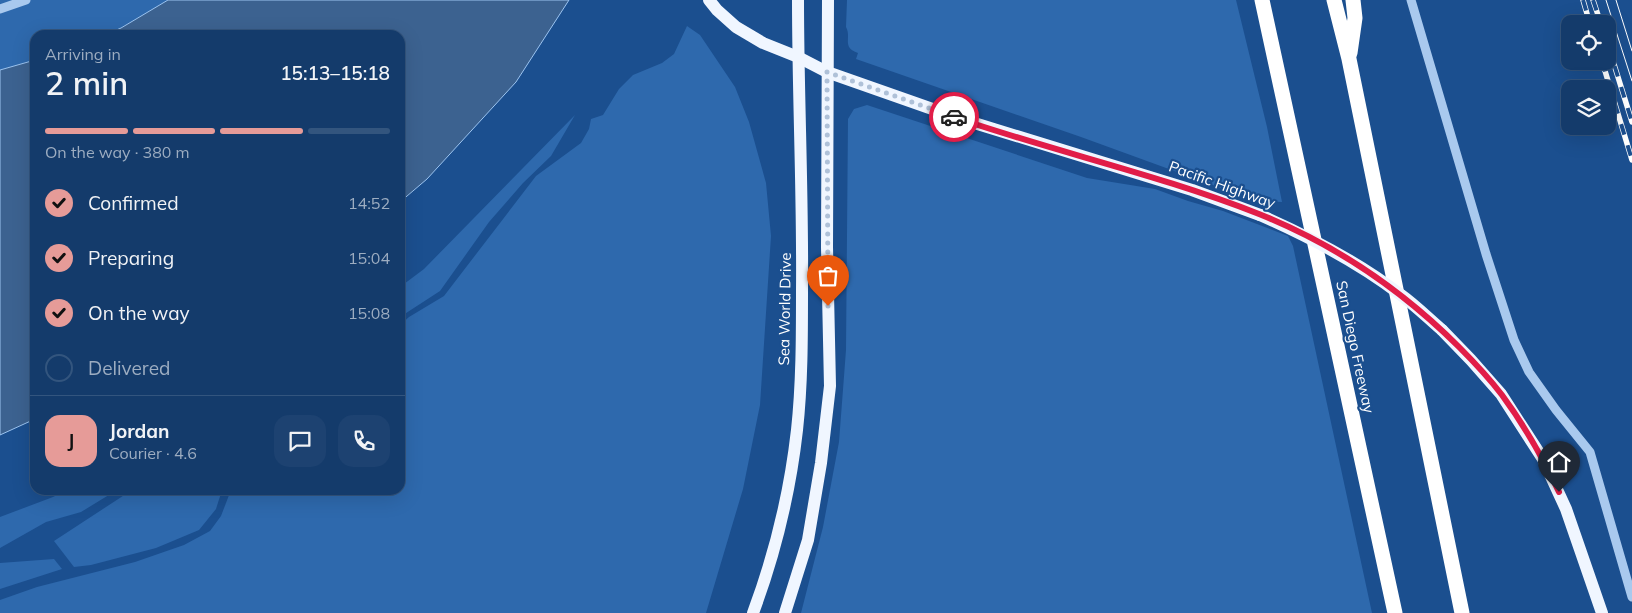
<!DOCTYPE html>
<meta charset="utf-8">
<style>
:root{--surface:#143b6b;--page:#1d4271;--text:#f1f3f6;--muted:#9dadc1;--line:#33557e;--accent:#e69b98}
body{margin:0;font-family:Mulish,sans-serif;background:var(--page);color:var(--text);height:100vh;display:flex;flex-direction:column;font-size:19px;white-space:nowrap}
*{box-sizing:border-box;margin:0}
p{font-size:16px;color:var(--muted)}
.icon{flex:none;width:28px;height:28px;fill:none;stroke:currentColor;stroke-width:2;stroke-linecap:round;stroke-linejoin:round}
.map{position:relative;flex:1;overflow:hidden}
.panel{position:absolute;left:30px;top:30px;width:375px;height:465px;display:flex;flex-direction:column;background:var(--surface);border-radius:15px;box-shadow:0 5px 20px #0002,0 0 0 1px var(--line)}
.panel>*{flex:none}
.controls{position:absolute;left:1561px;top:15px;display:grid;gap:10px}
.controls a{display:grid;place-items:center;width:55px;height:55px;border-radius:10px;background:var(--surface);box-shadow:0 5px 20px #0002,0 0 0 1px var(--line);font-size:25px}
.pin{position:absolute;display:grid;place-items:center;width:42px;height:42px;color:#fff;margin:-51px -21px;border-radius:50% 50% 50% 0;rotate:-45deg;box-shadow:0 0 5px #0007}
.pin .icon{rotate:45deg}
.courier{position:absolute;display:grid;place-items:center;width:50px;height:50px;margin:-25px;border:4px solid #e11d48;border-radius:50%;background:#fff;color:#222;box-shadow:0 1px 6px #0007}
.summary em{font-style:normal;font-weight:600}
.summary div{display:flex;flex-direction:column-reverse}
.summary{display:flex;align-items:center;justify-content:space-between;height:85px;padding:0 15px}
h1{font-size:32px;font-weight:600;line-height:38px}
.bar{display:grid;grid-template-columns:repeat(4,1fr);gap:8px 5px;align-content:center;height:60px;padding:0 15px}
.bar i{height:6px;border-radius:4px;background:var(--line)}
.bar .active{background:var(--accent)}
.bar p{grid-column:span 4}
.line{display:flex;align-items:center;gap:12px;padding:0 15px;border-top:1px solid var(--line)}
.line div{flex:1}
.round{display:grid;place-items:center;flex:none;width:52px;height:52px;border-radius:15px;background:var(--page)}
ol{padding:0 15px;list-style:none}
li{display:flex;align-items:center;gap:15px;height:55px}
li p{margin-inline-start:auto}
li .icon{padding:5px;border-radius:50%;background:var(--accent);color:#111;stroke-width:4}
li:last-child{color:var(--muted)}
li i{width:28px;height:28px;border:2px solid var(--line);border-radius:50%}
.map>svg:first-child{display:block}
.green{fill:#2e69ad}
.water{fill:#3c6290;stroke:#9cc4f0}
.lines{fill:none;stroke-linecap:round;stroke-linejoin:round}
.minor{stroke:#a9c9ee;stroke-width:9}
.major{stroke:#f0f6ff;stroke-width:12}
.highway{stroke:#fff;stroke-width:15}
.tram{stroke:#fff;stroke-width:1}
.rail-casing{stroke:#fff;stroke-width:5.5}
.rail{stroke:#1b4f8f;stroke-width:4;stroke-dasharray:11;stroke-linecap:butt}
.major-bridge{stroke:#f0f6ff;stroke-width:12}
.done{stroke:#afc1d8;stroke-width:5;stroke-dasharray:0 9}
.route{stroke:#e11d48;stroke-width:6}
.labels{text-anchor:middle;stroke-width:4.5;stroke-linejoin:round;paint-order:stroke}
.street-label{font-size:15px;fill:#fff;stroke:#1b4f8f}
</style>
<div class="map">
<svg width="1632" height="613" viewBox="0 0 1632 613">
<rect width="100%" height="100%" fill="#1b4f8f"/>
<g class="green">
<path d="M 0,0 L 168,0 L 121,28 L 105,35 L 35,35 L 35,60 L 0,70 Z"/>
<path d="M 847,0 L 1236,0 L 1267,127 L 1282,202 L 1254,200 L 1081,137 L 856,59 L 858,53 C 841,47 852,38 846,27 Z"/>
<path d="M 687,26 L 700,35 L 735,87 L 749,122 L 766,183 L 771,236 L 760,405 L 743,489 L 706,613 L 0,613 L 0,600 L 37,587 L 135,562 L 184,545 L 210,531 L 221,516 L 231,490 L 400,490 L 400,325 L 409,317 L 444,296 L 536,176 L 581,143 L 589,129 L 591,119 L 603,115 L 619,89 L 633,75 L 662,63 L 674,54 Z"/>
<path d="M 867,105 L 1087,178 L 1155,189 L 1188,201 L 1223,211 L 1288,236 L 1293,246 L 1372,613 L 801,613 L 823,527 L 839,442 L 846,350 L 848,119 L 854,109 Z"/>
<path d="M 575,115 L 551,156 L 523,183 L 489,222 L 440,291 L 400,317 L 400,287 L 424,269 Z"/>
<path d="M 67,490 L 117,490 L 81,512 L 46,522 L 0,548 L 0,517 L 53,497 Z"/>
<path d="M 132,490 L 222,490 L 216,509 L 199,530 L 156,548 L 91,565 L 74,567 L 54,541 Z"/>
<path d="M 54,559 L 62,569 L 0,589 L 0,563 Z"/>
</g>
<g class="water">
<path d="M 168,0 L 569,0 L 516,82 L 427,179 L 400,202 L 400,35 L 105,35 L 121,28 Z"/>
<path d="M 35,60 L 35,419 L 0,435 L 0,70 Z"/>
</g>
<g class="lines">
<g class="minor">
<path d="M 1411,0 L 1486,254 L 1514,340 L 1529,372 L 1556,410 L 1590,452 L 1632,597"/>
<path d="M 0,9 L 26,0"/>
</g>
<g class="major">
<path d="M 709,0 L 717,10 L 736,27 L 763,43 L 798,57 L 827,72 L 958,118 L 1192,190 L 1260,215"/>
<path d="M 1442,330 L 1471,360 L 1501,394 L 1543,459 L 1566,509 L 1602,613"/>
<path d="M 753,613 C 775,554 790,492 797,430 C 802,384 802,337 802,291 C 803,194 798,97 798,0"/>
<path d="M 785,613 L 808,540 L 821,463 L 830,386 L 827,247 L 828,0"/>
</g>
<g class="highway">
<path d="M 1262,0 L 1395,613"/>
<path d="M 1334,0 L 1349,59 L 1462,613"/>
<path d="M 1350,53 L 1355,18 L 1353,0"/>
</g>
<g class="tram">
<path d="M 1606,0 L 1632,81"/>
<path d="M 1616,0 L 1632,51"/>
</g>
<g class="rail-casing">
<g id="rail">
<path d="M 1583,0 L 1590,24"/>
<path d="M 1593,0 L 1601,24"/>
<path d="M 1608,45 L 1632,122"/>
<path d="M 1602,61 L 1632,160"/>
</g>
</g>
<use href="#rail" class="rail"/>
<path class="major-bridge" d="M 1260,215 C 1310,237 1358,262 1401,295 C 1415,305 1428,318 1442,330"/>
</g>
<g class="lines">
<path class="done" d="M 828,306 L 827,72 L 954,117"/>
<path class="route" d="M 954,117 C 1055,152 1160,175 1259,214 C 1334,244 1402,290 1459,347 C 1474,362 1489,378 1502,395 C 1524,425 1543,458 1559,492"/>
</g>
<g class="labels">
<g class="street-label">
<text transform="translate(1222 185) rotate(20)" y="5">Pacific Highway</text>
<text transform="translate(785 309) rotate(-89)" y="5">Sea World Drive</text>
<text transform="translate(1355 347) rotate(78)" y="5">San Diego Freeway</text>
</g>
</g>
</svg>
<div class="controls">
<a><svg class="icon" aria-label="locate" viewBox="0 0 24 24"><circle cx="12" cy="12" r="6"/><path d="M12 2v4M12 18v4M2 12h4M18 12h4"/></svg></a>
<a><svg class="icon" aria-label="layers" viewBox="0 0 24 24"><path d="M12 4l9 5-9 5-9-5zM3 14l9 5 9-5"/></svg></a>
</div>
<div class="pin" style="left:828px;top:306px;background:#ea580c"><svg class="icon" aria-label="bag" viewBox="0 0 24 24"><path d="M5 8h14l-1 12H6zM9 8a3 3 0 0 1 6 0"/></svg></div>
<div class="pin" style="left:1559px;top:492px;background:#1f2937"><svg class="icon" aria-label="home" viewBox="0 0 24 24"><path d="M3 11l9-7 9 7M6 9v11h12V9"/></svg></div>
<div class="courier" style="left:954px;top:117px"><svg class="icon" aria-label="car" viewBox="0 0 24 24"><path d="M5 17H2v-5l4-1 3-4h7l3 4 3 1v5h-3M9 17h6M6 11h13"/><circle cx="7" cy="17" r="2"/><circle cx="17" cy="17" r="2"/></svg></div>
<section class="panel">
<div class="summary"><div><h1>2 min</h1><p>Arriving in</p></div><em>15:13–15:18</em></div>
<div class="bar"><i class="active"></i><i class="active"></i><i class="active"></i><i></i><p>On the way · 380 m</p></div>
<ol>
<li><svg class="icon" aria-label="check" viewBox="0 0 24 24"><path d="M5 12l5 5 9-10"/></svg>Confirmed<p>14:52</p></li>
<li><svg class="icon" aria-label="check" viewBox="0 0 24 24"><path d="M5 12l5 5 9-10"/></svg>Preparing<p>15:04</p></li>
<li><svg class="icon" aria-label="check" viewBox="0 0 24 24"><path d="M5 12l5 5 9-10"/></svg>On the way<p>15:08</p></li>
<li><i></i>Delivered</li>
</ol>
<div class="line" style="height:90px"><b class="round" style="background:var(--accent);color:#111">J</b><div><b>Jordan</b><p>Courier · 4.6</p></div><a class="round"><svg class="icon" aria-label="chat" viewBox="0 0 24 24"><path d="M4 5h16v11H9l-5 4z"/></svg></a><a class="round"><svg class="icon" aria-label="phone" viewBox="0 0 24 24"><path d="M5 4h4l2 5-3 2q2 4 5 5l2-3 5 2v4C11 20 4 13 5 4z"/></svg></a></div>
</section>
</div>
